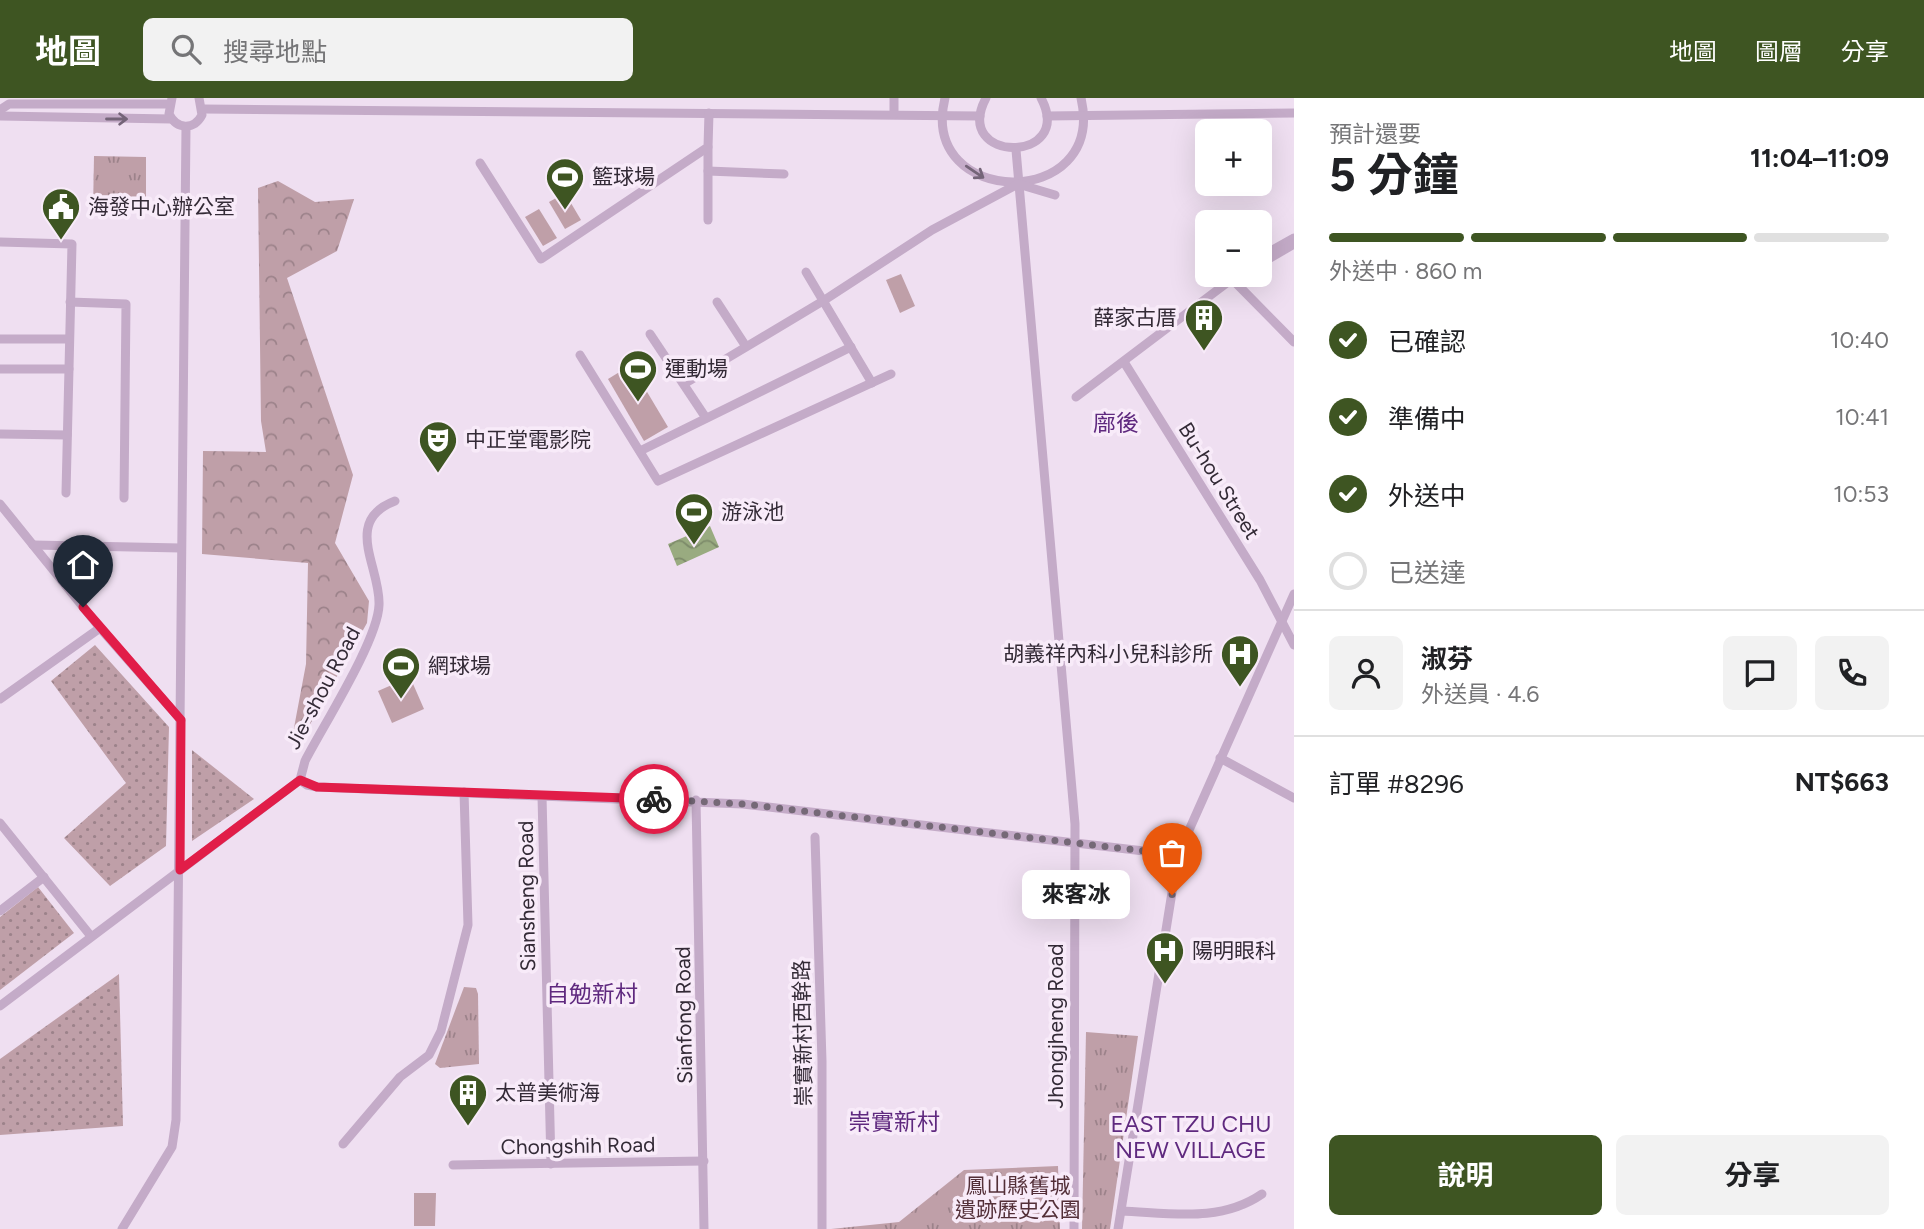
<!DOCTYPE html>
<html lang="zh-TW">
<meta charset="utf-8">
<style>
:root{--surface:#fff;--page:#f2f2f2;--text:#202124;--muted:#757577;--line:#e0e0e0;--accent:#3e5522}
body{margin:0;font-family:Figtree,"Noto Sans TC",sans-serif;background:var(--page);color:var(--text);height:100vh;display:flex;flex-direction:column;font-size:26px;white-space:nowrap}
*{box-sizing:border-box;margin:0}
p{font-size:23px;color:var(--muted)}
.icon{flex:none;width:38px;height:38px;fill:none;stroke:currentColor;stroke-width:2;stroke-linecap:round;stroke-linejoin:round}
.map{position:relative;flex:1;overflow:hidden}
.drawer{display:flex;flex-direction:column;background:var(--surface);width:630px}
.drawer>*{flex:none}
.controls{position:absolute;left:1195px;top:21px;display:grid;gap:14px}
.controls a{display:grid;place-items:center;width:77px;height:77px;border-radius:10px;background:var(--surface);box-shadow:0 7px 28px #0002;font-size:35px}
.pin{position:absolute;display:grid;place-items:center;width:60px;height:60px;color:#fff;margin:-72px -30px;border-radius:50% 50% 50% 0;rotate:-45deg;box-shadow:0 0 7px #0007}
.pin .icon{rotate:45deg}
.courier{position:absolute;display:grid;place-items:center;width:70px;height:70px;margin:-35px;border:5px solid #e11d48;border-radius:50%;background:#fff;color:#222;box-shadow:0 2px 9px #0007}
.bubble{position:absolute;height:49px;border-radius:10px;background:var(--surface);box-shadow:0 7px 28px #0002;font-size:23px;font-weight:700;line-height:49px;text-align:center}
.summary em{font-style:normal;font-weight:700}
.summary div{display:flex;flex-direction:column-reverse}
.summary{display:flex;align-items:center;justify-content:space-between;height:119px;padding:0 35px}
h1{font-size:46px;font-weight:700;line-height:52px}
.bar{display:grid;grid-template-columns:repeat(4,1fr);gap:10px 7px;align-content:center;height:84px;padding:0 35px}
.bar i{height:9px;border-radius:5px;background:var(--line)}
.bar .current{background:var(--accent)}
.bar p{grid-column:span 4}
.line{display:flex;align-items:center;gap:18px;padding:0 35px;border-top:2px solid var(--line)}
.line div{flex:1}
.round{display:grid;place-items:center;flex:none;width:74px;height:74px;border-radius:10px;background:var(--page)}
ol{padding:0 35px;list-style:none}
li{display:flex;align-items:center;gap:21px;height:77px}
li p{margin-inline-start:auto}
li .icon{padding:7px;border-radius:50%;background:var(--accent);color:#fff;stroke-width:4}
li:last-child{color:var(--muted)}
li i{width:38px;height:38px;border:4px solid var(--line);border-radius:50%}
.button{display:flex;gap:14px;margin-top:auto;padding:14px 35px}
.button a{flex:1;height:80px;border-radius:10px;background:var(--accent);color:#fff;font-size:28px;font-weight:700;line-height:80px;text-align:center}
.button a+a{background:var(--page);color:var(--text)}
header{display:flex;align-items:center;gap:42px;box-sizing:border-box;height:98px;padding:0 35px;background:var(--accent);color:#fff}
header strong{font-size:33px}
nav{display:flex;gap:38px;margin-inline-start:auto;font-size:24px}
.search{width:490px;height:63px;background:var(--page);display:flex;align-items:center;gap:18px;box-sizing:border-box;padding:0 24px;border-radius:10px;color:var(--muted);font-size:26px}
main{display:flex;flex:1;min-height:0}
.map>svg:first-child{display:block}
.grass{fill:url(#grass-dots)}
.forest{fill:url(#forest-crowns)}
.park{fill:url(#park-tufts)}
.pitch{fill:#bf9fa8}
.water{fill:url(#water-waves)}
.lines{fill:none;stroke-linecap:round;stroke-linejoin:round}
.minor{stroke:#c4abc8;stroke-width:9}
.oneway{stroke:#746478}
.done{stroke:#756977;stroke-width:7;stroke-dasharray:0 12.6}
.route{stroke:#e11d48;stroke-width:9}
.labels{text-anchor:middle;stroke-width:7;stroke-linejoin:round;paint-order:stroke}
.poi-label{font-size:21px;fill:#332a36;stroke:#f8ebf9;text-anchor:start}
.street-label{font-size:21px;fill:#332a36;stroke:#f8ebf9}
.park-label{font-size:21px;fill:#532f38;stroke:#f8ebf9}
.neighbourhood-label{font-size:23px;fill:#5f297f;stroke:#f8ebf9}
</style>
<header>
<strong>地圖</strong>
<div class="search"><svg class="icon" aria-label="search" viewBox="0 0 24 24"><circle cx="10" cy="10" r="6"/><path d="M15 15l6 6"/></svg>搜尋地點</div>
<nav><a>地圖</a><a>圖層</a><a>分享</a></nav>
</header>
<main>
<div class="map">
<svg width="1294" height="1131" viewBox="0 0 1294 1131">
<defs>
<pattern id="grass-dots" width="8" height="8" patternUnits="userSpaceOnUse" patternTransform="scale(1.75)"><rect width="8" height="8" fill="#bf9fa8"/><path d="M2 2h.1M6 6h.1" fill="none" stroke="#9c828a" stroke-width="1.8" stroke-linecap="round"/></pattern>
<pattern id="forest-crowns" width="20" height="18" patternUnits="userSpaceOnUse" patternTransform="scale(1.75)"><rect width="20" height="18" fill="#bf9fa8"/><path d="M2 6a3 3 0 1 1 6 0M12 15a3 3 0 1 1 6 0" fill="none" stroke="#9c828a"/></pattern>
<pattern id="park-tufts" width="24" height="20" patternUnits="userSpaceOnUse" patternTransform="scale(1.75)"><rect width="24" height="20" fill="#bf9fa8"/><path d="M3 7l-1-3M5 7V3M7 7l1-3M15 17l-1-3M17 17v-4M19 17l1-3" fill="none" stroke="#9c828a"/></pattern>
<pattern id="water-waves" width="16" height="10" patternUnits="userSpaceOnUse" patternTransform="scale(1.75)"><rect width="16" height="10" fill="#99ab80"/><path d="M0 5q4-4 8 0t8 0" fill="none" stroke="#7d8b6a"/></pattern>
</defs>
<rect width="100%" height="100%" fill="#efdff1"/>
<g class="grass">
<path d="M 95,547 L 169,629 L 166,748 L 110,788 L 64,740 L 126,685 L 51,583 Z"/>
<path d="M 192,652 L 254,701 L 192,743 Z"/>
<path d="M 38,789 L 74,835 L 0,892 L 0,819 Z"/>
<path d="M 119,876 L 123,1028 L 0,1037 L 0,961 Z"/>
</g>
<path class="forest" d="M 278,83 L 315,104 L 354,101 L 337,153 L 287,180 L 353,377 L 335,445 L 369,503 L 367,525 L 300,644 L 293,635 L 306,566 L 308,465 L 202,456 L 203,353 L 266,354 L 261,323 L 258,90 Z"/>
<g class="park">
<path d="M 94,58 L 146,59 L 146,114 L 93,113 Z"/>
<path d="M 464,889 L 476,890 L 478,896 L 479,966 L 440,970 L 435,966 Z"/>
<path d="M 1086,934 L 1138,938 L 1110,1131 L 1082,1131 Z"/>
<path d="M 1058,1068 L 1060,1131 L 831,1131 L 899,1124 L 964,1072 Z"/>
</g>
<g class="pitch">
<path d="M 565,95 L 581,122 L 565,131 L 549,104 Z"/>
<path d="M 539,111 L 557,140 L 543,148 L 525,119 Z"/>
<path d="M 901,176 L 915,208 L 900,215 L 886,182 Z"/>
<path d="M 631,267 L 668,329 L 644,343 L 608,281 Z"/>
<path d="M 410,579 L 424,611 L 392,625 L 378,593 Z"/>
<path d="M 414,1095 L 436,1095 L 435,1128 L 414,1128 Z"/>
</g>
<path class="water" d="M 710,428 L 719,449 L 677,468 L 668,446 Z"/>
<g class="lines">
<g class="minor">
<path d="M 172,0 L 169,16 C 177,32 194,32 202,17 L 199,0"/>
<path d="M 945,0 C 918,111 1107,113 1081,0"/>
<path d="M 986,0 C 951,66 1076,66 1041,0"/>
<path d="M 203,11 L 980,18"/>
<path d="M 0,12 L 9,6 L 168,6"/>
<path d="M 894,16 L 894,0"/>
<path d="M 0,18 L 171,21"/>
<path d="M 1047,18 L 1294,15"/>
<path d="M 708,49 L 708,122"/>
<path d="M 1016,52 L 1075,726 L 1074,1131"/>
<path d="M 480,65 L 541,161 L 708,49 L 709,15"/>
<path d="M 708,73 L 784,76"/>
<path d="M 0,144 L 72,146 L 66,395"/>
<path d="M 1260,159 L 1294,140"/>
<path d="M 1260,166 L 1294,146"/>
<path d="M 806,174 L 872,285"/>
<path d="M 1232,181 L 1294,244"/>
<path d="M 70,204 L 126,206 L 124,400"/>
<path d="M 717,204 L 745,247"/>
<path d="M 650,236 L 706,320"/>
<path d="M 0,241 L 69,241"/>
<path d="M 580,257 L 658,383 L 891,276"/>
<path d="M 1124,264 L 1260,482 L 1294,547"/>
<path d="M 0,271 L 69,271"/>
<path d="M 684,286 L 823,203 L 932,132 L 1018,86 L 1055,97"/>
<path d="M 1076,299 L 1232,181 L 1242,177"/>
<path d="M 0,336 L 67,337"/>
<path d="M 640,353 L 851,249"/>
<path d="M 0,406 L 100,530 L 181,622"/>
<path d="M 33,447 L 181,450"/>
<path d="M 0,601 L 100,530"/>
<path d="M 1220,660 L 1294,700"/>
<path d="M 300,682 L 307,687 L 317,689 L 743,706 L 1178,757"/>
<path d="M 300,682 L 305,663 C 323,628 378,542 379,507 C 381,470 342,423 395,403"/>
<path d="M 542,698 L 551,1066"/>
<path d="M 696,702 L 704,1131"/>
<path d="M 0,725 L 90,837"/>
<path d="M 815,739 L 822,963 L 822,1131"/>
<path d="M 0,813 L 44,779"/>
<path d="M 0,908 L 300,682"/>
<path d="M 343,1046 L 400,979 L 429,957 L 441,933 L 468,827 L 464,694"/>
<path d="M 453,1067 L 704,1063"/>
<path d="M 1121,1113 C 1171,1115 1220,1125 1262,1096"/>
<path d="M 122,1131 L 172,1049 L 176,1022 L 186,29"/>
<path d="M 1118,1131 L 1178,757 L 1294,496"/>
</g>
</g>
<defs><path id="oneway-shaft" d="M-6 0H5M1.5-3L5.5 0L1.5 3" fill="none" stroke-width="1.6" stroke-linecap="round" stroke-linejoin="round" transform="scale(1.75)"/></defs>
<g class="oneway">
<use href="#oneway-shaft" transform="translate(117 21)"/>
<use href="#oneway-shaft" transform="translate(975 74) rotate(34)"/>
</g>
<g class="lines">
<path class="done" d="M 654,701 L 743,706 L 1178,757 L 1172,797"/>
<path class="route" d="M 83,509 L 181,622 L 180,772 L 300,682 L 317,689 L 654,701"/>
</g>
<defs>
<g id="stadium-pin" transform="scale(2.0125)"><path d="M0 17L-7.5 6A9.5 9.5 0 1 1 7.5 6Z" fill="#3e5522" stroke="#f8ebf9"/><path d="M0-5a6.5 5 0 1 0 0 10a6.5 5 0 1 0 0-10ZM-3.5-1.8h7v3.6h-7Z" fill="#fff"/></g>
<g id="civic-pin" transform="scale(2.0125)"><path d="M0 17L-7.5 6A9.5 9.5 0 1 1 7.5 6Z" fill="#3e5522" stroke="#f8ebf9"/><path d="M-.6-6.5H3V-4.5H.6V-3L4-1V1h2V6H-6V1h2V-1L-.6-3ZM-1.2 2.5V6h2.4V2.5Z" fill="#fff"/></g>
<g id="building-pin" transform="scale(2.0125)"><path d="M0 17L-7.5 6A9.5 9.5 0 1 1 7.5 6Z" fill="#3e5522" stroke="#f8ebf9"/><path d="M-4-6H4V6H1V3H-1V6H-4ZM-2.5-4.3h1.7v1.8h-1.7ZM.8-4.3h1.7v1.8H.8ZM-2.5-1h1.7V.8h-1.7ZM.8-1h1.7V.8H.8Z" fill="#fff"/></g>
<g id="theatre-pin" transform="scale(2.0125)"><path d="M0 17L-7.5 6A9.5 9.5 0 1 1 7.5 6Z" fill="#3e5522" stroke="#f8ebf9"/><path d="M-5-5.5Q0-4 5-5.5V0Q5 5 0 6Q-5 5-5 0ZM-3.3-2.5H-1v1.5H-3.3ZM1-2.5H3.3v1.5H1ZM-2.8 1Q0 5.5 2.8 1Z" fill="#fff"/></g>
<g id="hospital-pin" transform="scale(2.0125)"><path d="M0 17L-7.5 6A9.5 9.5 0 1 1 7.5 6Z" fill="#3e5522" stroke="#f8ebf9"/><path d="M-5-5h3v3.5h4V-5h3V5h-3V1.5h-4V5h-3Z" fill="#fff"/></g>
</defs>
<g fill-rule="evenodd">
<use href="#stadium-pin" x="565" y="79"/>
<use href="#civic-pin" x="61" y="109"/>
<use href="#building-pin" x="1204" y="220"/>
<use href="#stadium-pin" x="638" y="271"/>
<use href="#theatre-pin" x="438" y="342"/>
<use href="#stadium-pin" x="694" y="414"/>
<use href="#hospital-pin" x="1240" y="556"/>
<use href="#stadium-pin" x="401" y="568"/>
<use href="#hospital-pin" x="1165" y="853"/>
<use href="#building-pin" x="468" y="995"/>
</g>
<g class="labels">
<g class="poi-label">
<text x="592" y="86">籃球場</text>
<text x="88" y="116">海發中心辦公室</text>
<text x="1177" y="227" text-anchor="end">薛家古厝</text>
<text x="665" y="278">運動場</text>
<text x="465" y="349">中正堂電影院</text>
<text x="721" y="421">游泳池</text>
<text x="1213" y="563" text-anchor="end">胡義祥內科小兒科診所</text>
<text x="428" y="575">網球場</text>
<text x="1192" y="860">陽明眼科</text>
<text x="495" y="1002">太普美術海</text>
</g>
<g class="street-label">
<text transform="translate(1219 383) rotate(58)" y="7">Bu-hou Street</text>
<text transform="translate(323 590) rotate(-62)" y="7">Jie-shou Road</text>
<text transform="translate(527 798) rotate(-91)" y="7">Siansheng Road</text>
<text transform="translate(684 917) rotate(-91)" y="7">Sianfong Road</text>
<text transform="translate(1056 928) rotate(-90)" y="7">Jhongjheng Road</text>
<text transform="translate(803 935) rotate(-91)" y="7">崇實新村西幹路</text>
<text transform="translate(578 1048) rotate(-1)" y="7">Chongshih Road</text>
</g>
<g class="park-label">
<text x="1018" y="1095">鳳山縣舊城<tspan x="1018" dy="24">遺跡歷史公園</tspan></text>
</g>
<g class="neighbourhood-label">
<text x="1116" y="333">廍後</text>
<text x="592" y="904">自勉新村</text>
<text x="894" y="1032">崇實新村</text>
<text x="1191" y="1034">EAST TZU CHU<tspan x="1191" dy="26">NEW VILLAGE</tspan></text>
</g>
</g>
</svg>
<div class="controls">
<a>+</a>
<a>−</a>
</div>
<div class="pin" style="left:1172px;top:797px;background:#ea580c"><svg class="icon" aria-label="bag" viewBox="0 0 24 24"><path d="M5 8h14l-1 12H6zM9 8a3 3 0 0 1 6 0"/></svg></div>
<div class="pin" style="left:83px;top:509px;background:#1f2937"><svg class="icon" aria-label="home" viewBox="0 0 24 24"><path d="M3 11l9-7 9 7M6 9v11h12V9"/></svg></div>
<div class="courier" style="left:654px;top:701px"><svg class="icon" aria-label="bike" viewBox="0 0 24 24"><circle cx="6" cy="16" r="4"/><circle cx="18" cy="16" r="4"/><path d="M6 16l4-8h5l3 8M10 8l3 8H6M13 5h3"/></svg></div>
<div class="bubble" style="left:1022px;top:772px;width:108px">來客冰</div>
</div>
<section class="drawer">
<div class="summary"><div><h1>5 分鐘</h1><p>預計還要</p></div><em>11:04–11:09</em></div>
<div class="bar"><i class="current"></i><i class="current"></i><i class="current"></i><i></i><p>外送中 · 860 m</p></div>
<ol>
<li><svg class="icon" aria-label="check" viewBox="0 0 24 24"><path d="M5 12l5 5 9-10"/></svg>已確認<p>10:40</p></li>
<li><svg class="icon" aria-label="check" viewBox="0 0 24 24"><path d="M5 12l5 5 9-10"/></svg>準備中<p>10:41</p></li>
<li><svg class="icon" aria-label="check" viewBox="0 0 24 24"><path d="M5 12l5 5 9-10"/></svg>外送中<p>10:53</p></li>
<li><i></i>已送達</li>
</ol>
<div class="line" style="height:126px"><a class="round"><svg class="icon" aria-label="person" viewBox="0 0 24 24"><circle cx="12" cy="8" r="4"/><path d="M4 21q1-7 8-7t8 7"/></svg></a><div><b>淑芬</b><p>外送員 · 4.6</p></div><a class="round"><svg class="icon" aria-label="chat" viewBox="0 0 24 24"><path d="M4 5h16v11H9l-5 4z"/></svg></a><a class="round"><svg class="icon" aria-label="phone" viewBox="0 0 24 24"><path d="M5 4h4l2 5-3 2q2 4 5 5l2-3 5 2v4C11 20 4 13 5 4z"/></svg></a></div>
<div class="line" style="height:91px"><div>訂單 #8296</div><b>NT$663</b></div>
<div class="button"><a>說明</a><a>分享</a></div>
</section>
</main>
